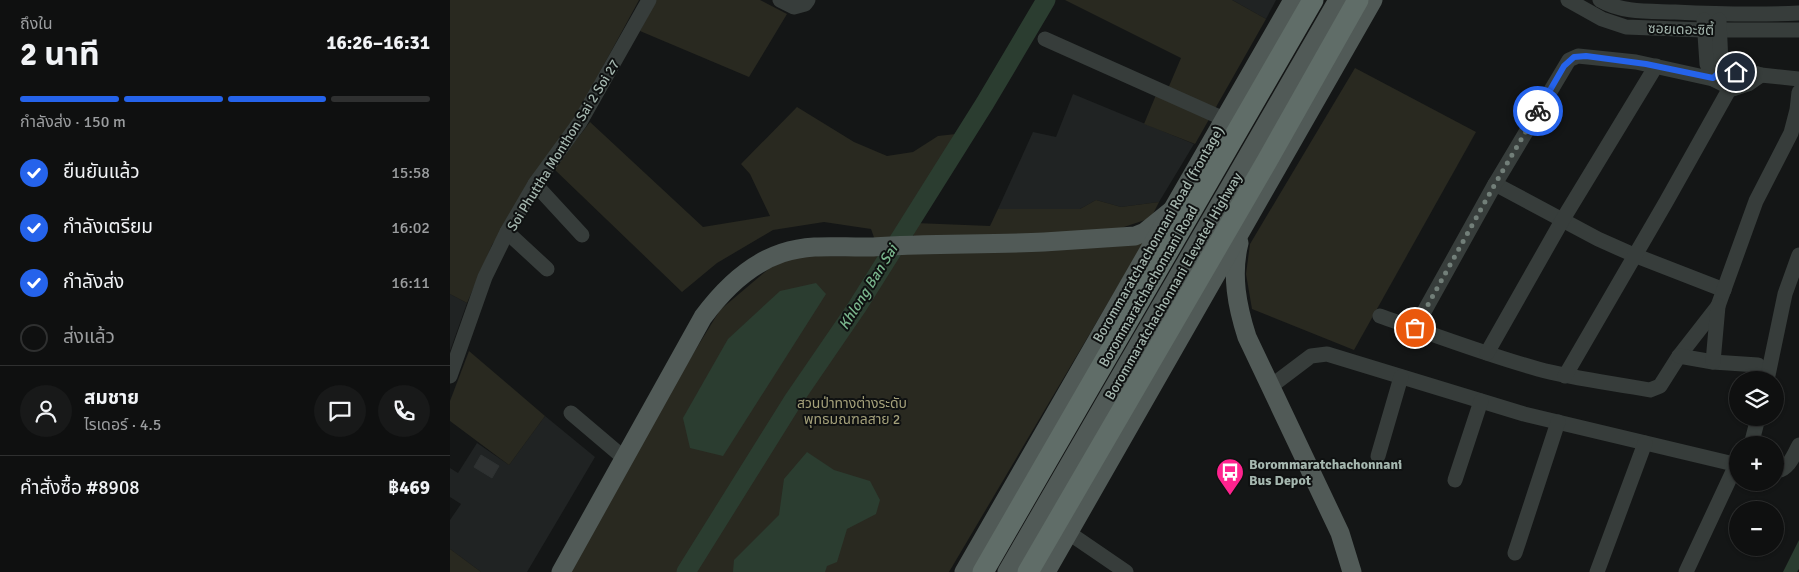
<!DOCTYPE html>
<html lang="th">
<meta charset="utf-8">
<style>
:root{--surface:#0f1010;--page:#181919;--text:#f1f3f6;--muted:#9b9d9f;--line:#2f3030;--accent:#2563eb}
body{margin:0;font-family:Signika,"Noto Sans Thai",sans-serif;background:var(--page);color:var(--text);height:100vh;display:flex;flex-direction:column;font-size:19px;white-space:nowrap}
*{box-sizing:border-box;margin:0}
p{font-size:16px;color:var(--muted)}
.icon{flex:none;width:28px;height:28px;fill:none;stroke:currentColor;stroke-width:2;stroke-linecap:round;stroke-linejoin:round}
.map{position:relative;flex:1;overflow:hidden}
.sheet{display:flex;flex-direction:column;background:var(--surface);width:450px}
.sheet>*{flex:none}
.buttons{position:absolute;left:1279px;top:371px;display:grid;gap:10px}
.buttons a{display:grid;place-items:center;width:55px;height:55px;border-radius:50%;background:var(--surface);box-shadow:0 1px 4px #0004,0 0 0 1px var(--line);font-size:25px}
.pin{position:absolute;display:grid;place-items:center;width:42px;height:42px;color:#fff;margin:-21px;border:2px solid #fff;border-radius:50%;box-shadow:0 1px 5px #0007}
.courier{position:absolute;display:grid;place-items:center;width:50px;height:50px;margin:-25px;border:4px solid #2563eb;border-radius:50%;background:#fff;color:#222;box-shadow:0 1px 6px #0007}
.overview em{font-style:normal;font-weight:700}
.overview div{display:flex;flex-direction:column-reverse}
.overview{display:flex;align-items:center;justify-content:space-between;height:85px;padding:0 20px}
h1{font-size:32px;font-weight:700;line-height:38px}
.bar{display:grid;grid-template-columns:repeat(4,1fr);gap:8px 5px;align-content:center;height:60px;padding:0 20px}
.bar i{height:6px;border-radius:4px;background:var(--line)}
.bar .current{background:var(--accent)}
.bar p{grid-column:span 4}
.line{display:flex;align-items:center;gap:12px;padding:0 20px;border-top:1px solid var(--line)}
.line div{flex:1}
.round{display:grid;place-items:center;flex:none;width:52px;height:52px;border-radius:26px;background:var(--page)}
ol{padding:0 20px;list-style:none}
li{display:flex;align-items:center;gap:15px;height:55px}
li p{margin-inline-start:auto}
li .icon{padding:5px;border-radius:50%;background:var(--accent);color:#fff;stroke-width:4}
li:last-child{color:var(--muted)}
li i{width:28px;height:28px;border:2px solid var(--line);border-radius:50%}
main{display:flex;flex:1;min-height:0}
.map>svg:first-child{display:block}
.built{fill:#202323}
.green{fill:#292920}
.water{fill:#2b3d30}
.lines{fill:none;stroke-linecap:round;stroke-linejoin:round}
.river{stroke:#2b3d30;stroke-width:19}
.building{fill:#2f3232;stroke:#2e3232}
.minor{stroke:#373d3b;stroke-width:15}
.major{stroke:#515a57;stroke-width:19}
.highway{stroke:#606d68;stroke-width:21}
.done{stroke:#727f79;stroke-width:5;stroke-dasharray:0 9}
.route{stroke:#2563eb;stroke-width:6}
.labels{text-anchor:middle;stroke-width:4;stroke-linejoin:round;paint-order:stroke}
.street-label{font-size:14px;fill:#a5b7af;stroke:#0f1111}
.park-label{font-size:14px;fill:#a4a07a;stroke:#0f1111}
.poi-label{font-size:14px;font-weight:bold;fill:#a5b7af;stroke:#0f1111;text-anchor:start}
.water-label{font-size:15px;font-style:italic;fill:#79b58c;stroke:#0f1111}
</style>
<main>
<section class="sheet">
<div class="overview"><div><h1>2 นาที</h1><p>ถึงใน</p></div><em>16:26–16:31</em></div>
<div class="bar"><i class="current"></i><i class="current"></i><i class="current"></i><i></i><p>กำลังส่ง · 150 m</p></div>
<ol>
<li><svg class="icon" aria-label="check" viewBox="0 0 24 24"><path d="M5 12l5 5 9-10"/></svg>ยืนยันแล้ว<p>15:58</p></li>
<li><svg class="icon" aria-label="check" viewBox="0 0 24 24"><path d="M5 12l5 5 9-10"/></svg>กำลังเตรียม<p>16:02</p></li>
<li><svg class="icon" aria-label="check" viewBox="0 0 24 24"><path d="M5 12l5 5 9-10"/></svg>กำลังส่ง<p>16:11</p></li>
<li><i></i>ส่งแล้ว</li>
</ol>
<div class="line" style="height:90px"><a class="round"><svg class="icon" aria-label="person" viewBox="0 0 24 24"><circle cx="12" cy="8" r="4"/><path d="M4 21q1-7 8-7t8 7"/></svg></a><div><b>สมชาย</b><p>ไรเดอร์ · 4.5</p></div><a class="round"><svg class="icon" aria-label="chat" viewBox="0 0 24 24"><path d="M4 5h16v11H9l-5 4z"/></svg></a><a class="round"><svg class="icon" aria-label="phone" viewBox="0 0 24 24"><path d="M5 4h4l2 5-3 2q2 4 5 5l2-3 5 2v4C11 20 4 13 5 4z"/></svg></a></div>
<div class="line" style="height:65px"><div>คำสั่งซื้อ #8908</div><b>฿469</b></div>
</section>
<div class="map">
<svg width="1349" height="572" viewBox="0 0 1349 572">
<rect width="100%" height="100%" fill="#141616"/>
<g class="built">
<path d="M 782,0 L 826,0 L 816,19 Z"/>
<path d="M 623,94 L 744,144 L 709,202 L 671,207 L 646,200 L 630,209 L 548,209 L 583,132 L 606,137 Z"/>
<path d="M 0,294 L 17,303 L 0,351 Z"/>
<path d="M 95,416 L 145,457 L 77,572 L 31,572 L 0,549 L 0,520 L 11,504 L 0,497 L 0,468 L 8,473 L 27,443 L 59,465 Z"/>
</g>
<g class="green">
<path d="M 0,0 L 189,0 L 125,118 L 42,245 L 17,303 L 0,294 Z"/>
<path d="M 206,0 L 310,0 L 337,14 L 299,77 L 190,31 Z"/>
<path d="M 615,0 L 782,0 L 816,19 L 745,144 L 694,124 L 706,95 L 714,98 L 731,58 Z"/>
<path d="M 905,68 L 1026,132 L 904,350 L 802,309 L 796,274 L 800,244 Z"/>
<path d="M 347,107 L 404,142 L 437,156 L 463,152 L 488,136 L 506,134 L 442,239 L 425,240 L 421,229 L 374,222 L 323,230 L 267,263 L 232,292 L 104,169 L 140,122 L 253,227 L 320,216 L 300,174 L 291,164 Z"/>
<path d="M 646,200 L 671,207 L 709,202 L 701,218 L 662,231 L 463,238 L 465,223 L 540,226 L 548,209 L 630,209 Z"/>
<path d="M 694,242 L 499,572 L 118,572 L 222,388 L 270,310 L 328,261 L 383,251 Z"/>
<path d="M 19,351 L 95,416 L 59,465 L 0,421 L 0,401 Z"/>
<path d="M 0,549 L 31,572 L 0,572 Z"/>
</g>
<g class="water">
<path d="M 366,283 L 376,294 L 273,456 L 240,448 L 233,418 L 278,339 L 330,291 Z"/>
<path d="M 357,452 L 384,470 L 420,481 L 430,500 L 426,514 L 397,529 L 387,562 L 377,566 L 375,572 L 283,572 L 284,560 L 329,515 L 334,479 Z"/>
<path d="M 1349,540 L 1349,569 L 1347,572 L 1333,572 Z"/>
</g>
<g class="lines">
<path class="river" d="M 236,572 L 344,399 L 407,307 L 535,103 L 596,0"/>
</g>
<path class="building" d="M 31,455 L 49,466 L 42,478 L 24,467 Z"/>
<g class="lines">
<g class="minor">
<path d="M 330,0 L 344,7 L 355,4 L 358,0"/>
<path d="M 1118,0 L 1152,19 L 1176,27 L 1253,30 L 1349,30"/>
<path d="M 1150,0 C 1172,13 1200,11 1225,12 C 1266,14 1308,15 1349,13"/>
<path d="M 1254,20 L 1257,64 L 1263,79 L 1283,89 L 1298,84 L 1311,75"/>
<path d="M 1269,20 L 1271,63 L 1274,68 L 1280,71 L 1299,71 L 1311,75 L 1349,79"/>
<path d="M 595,39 L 774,119"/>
<path d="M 85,184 L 132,235"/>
<path d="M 1045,184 L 1148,239 L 1184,255 L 1274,290"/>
<path d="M 57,232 L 97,269"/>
<path d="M 930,316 C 982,334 1034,354 1088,369 C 1125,379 1163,383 1200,390 L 1210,386 L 1229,356 L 1268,306 L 1306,201 L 1341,133 L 1347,110 L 1349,92"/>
<path d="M 965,328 L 1045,184 L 1119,60 L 1128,56 L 1186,62 L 1263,79 L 1274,68"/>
<path d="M 1037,353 L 1113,219 L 1206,66"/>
<path d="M 1229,356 L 1263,362 L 1308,365"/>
<path d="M 1263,362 L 1268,306"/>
<path d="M 0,376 L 35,277 L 57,232 L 85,184 L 130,122 L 199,0"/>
<path d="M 1115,376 L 1216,202 L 1280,88"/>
<path d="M 1317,380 L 1335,294 L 1349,255"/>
<path d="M 820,387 L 861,356 L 877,354 L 1074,414 L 1288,465"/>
<path d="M 121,413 L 174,458"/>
<path d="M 1301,445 L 1308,418"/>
<path d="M 928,456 L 951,377"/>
<path d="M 1325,471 C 1338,471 1344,455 1349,445"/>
<path d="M 1005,480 L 1031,401"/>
<path d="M 619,533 L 676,572"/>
<path d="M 1065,553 L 1108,422"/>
<path d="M 1147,572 L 1195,443"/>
<path d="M 1236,572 L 1286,465"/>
</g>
<g class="major">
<path d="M 789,243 C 781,275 787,306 797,337 L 890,533 L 902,572"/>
<path d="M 111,572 L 253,317 C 273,290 299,264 332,253 C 364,243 390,248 423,247 C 480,243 537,245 594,242 C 624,240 655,238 685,236 L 695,232 L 721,211"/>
<path d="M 514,572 L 843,0"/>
<path d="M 557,572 L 888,0"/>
<path d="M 596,572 L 923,0"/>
</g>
<g class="highway">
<path d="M 533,572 L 863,0"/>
<path d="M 578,572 L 817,161 L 908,0"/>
</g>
</g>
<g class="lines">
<path class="done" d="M 965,328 L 1045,184 L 1088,111"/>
<path class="route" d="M 1088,111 L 1114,66 L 1124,57 L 1136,56 L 1196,64 L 1263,78 L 1274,68 L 1286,72"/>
</g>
<defs>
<g id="bus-pin" transform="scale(1.4375)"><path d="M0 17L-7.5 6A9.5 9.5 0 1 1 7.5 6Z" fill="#ff238e" stroke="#0f1111"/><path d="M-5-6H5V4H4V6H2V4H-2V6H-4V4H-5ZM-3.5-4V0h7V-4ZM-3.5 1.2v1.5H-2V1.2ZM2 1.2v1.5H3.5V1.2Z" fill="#fff"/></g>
</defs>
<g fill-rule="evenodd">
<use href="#bus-pin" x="780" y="472"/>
</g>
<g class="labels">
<g class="street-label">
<text transform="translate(1231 29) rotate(2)" y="5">ซอยเดอะซิตี้</text>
<text transform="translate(113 145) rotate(-58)" y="5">Soi Phuttha Monthon Sai 2 Soi 27</text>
<text transform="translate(708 234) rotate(-60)" y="5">Borommaratchachonnani Road (frontage)</text>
<text transform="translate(698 286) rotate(-60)" y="5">Borommaratchachonnani Road</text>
<text transform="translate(723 286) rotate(-60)" y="5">Borommaratchachonnani Elevated Highway</text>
</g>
<g class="park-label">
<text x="402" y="408">สวนป่าทางต่างระดับ<tspan x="402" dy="16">พุทธมณฑลสาย 2</tspan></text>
</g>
<g class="poi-label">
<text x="799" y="469">Borommaratchachonnani<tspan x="799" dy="16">Bus Depot</tspan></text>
</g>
<g class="water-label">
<text transform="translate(418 287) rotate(-58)" y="5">Khlong Ban Sai</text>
</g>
</g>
</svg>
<div class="buttons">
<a><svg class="icon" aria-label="layers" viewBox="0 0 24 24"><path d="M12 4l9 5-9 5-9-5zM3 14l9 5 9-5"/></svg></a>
<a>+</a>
<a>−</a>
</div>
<div class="pin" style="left:965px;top:328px;background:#ea580c"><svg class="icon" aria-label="bag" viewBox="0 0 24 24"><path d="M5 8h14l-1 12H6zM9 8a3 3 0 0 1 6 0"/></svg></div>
<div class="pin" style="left:1286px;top:72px;background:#1f2937"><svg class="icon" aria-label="home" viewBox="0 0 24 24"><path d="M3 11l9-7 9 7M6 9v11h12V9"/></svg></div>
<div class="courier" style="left:1088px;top:111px"><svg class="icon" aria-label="bike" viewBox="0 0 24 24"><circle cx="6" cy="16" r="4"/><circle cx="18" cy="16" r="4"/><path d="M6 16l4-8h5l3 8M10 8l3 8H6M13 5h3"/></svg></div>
</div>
</main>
